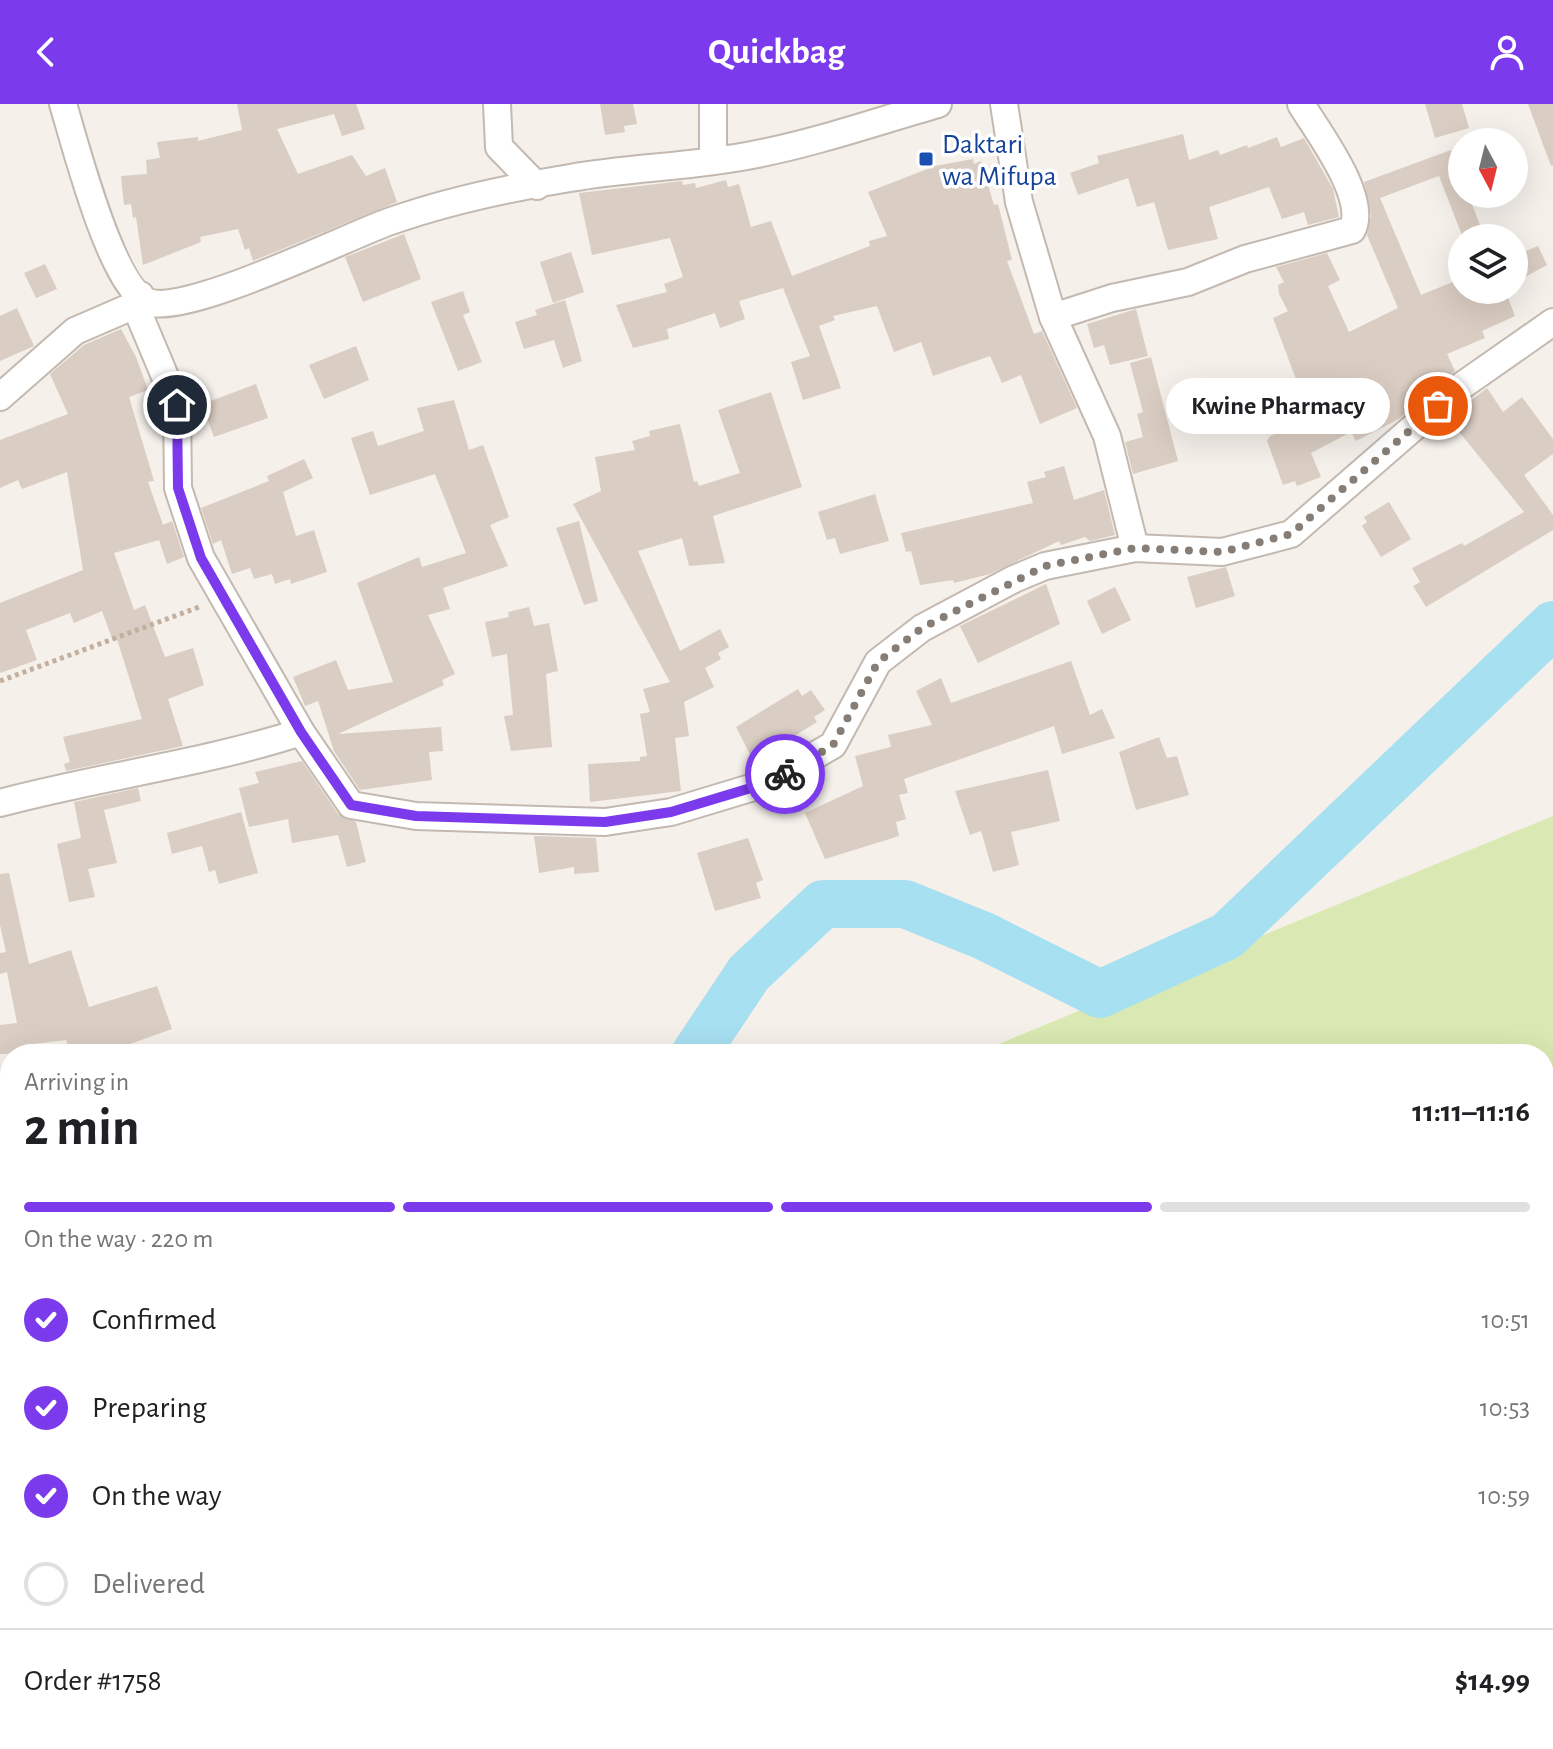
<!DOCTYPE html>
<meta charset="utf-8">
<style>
:root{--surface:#fff;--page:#f2f2f2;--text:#202124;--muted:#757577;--line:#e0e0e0;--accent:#7c3aed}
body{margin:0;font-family:"Alegreya Sans",sans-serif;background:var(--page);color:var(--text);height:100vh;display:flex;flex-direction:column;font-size:30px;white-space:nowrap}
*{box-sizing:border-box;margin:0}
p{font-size:26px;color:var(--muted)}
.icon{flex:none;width:44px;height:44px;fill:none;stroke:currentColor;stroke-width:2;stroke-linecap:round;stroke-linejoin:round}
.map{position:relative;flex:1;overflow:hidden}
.sheet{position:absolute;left:0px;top:940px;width:1554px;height:706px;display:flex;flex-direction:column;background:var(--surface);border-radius:32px 32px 0 0;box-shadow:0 8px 32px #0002}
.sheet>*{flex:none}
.needle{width:52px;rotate:173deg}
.buttons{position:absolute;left:1448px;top:24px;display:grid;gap:16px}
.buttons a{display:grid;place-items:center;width:80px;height:80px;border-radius:50%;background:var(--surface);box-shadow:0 8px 32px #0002;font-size:40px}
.pin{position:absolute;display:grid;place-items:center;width:68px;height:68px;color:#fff;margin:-34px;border:4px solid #fff;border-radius:50%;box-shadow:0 2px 8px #0007}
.courier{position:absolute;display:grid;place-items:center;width:80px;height:80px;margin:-40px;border:6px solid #7c3aed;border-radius:50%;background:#fff;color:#222;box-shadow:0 2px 10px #0007}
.bubble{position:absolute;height:56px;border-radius:28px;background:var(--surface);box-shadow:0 8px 32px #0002;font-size:26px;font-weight:700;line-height:56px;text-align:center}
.overview em{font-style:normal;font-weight:700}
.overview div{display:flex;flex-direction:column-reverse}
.overview{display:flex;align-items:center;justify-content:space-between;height:136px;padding:0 24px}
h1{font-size:52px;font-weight:700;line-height:60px}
.bar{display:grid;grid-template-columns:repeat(4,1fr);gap:12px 8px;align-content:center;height:96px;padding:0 24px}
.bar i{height:10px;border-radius:6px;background:var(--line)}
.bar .active{background:var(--accent)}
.bar p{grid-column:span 4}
.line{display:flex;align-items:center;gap:20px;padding:0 24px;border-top:2px solid var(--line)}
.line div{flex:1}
ol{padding:0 24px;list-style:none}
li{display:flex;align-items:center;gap:24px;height:88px}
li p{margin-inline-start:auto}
li .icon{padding:8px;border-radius:50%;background:var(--accent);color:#fff;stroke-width:4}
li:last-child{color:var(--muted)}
li i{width:44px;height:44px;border:4px solid var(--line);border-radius:50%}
header{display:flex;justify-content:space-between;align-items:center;height:104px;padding:0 24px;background:var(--accent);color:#fff;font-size:36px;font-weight:700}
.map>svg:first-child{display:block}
.green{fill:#dae9b3}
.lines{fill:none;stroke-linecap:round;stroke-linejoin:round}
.river{stroke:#a7e0f1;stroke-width:48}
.building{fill:#dacdc3}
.minor-casing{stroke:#c4b9b0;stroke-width:30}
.path{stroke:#c3af9e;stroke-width:5;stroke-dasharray:4 4;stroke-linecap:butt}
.minor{stroke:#fff;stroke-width:26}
.done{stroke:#867e76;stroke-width:8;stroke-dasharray:0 14.4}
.route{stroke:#7c3aed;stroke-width:10}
.transit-dot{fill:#1a4fb4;stroke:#fff;stroke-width:3}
.labels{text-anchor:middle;stroke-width:7;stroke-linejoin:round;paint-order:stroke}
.transit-label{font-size:28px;fill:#164399;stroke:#fff;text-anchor:start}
</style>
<header><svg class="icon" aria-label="back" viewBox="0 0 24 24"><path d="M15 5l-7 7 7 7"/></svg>Quickbag<svg class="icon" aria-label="person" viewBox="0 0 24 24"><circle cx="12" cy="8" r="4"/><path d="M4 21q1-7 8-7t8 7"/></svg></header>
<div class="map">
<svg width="1553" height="1645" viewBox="0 0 1553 1645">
<rect width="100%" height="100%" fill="#f5f0ea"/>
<path class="green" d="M 1553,712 L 1553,1645 L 0,1645 L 0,973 L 10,975 L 10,1636 L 1544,1636 L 1544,950 L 974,950 Z"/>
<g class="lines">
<g class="river">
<path d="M 695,950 L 749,869 L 823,800 L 905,800 L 984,832 L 1100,890 L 1227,832 L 1553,521"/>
<path d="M 0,1213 L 10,1215"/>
</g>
</g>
<g class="building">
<path d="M 237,0 L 356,0 L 365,25 L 342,32 L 334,10 L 277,25 L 298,70 L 352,51 L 366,72 L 385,64 L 397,98 L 253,157 L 249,144 L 245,146 L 238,125 L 200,133 L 201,138 L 143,161 L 136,113 L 133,114 L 131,100 L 124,101 L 121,72 L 147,70 L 146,56 L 160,54 L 157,38 L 198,33 L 198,37 L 242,26 Z"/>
<path d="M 600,0 L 633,0 L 637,20 L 624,22 L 625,28 L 605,31 Z"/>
<path d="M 1425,0 L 1462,0 L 1469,24 L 1435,34 Z"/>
<path d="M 1528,0 L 1553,0 L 1553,61 L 1551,62 Z"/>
<path d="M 1183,30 L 1189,56 L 1218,46 L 1220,51 L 1247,41 L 1248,44 L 1277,33 L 1281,43 L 1304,34 L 1333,85 L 1339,113 L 1308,121 L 1304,108 L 1282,115 L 1269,83 L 1209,103 L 1218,135 L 1168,146 L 1154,98 L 1137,103 L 1128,74 L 1078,91 L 1070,69 L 1099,59 L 1097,52 Z"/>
<path d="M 1451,46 L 1462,74 L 1462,90 L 1468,90 L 1485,134 L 1463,134 L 1439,72 L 1380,94 L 1421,191 L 1460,175 L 1462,186 L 1505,186 L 1515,212 L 1482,227 L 1485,234 L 1447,250 L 1455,267 L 1399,315 L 1356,337 L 1351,328 L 1311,349 L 1321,373 L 1297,382 L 1295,377 L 1283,381 L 1267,337 L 1270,332 L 1304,318 L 1296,304 L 1305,299 L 1273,214 L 1288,207 L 1279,190 L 1278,181 L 1284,178 L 1276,163 L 1327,149 L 1340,176 L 1328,182 L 1349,228 L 1398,204 L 1367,131 L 1371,111 L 1364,78 Z"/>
<path d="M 973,55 L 974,60 L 981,57 L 994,101 L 998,100 L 1012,156 L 1007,157 L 1034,230 L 1042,227 L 1077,304 L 1040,320 L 1021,271 L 1002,279 L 990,252 L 933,272 L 921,238 L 894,248 L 877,202 L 833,212 L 835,216 L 819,222 L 841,284 L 803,296 L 791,258 L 810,252 L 783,184 L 739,197 L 745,215 L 720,224 L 715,209 L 667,225 L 669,235 L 633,244 L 616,201 L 667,188 L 664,180 L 683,173 L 670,134 L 592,151 L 579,89 L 682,77 L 683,81 L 695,79 L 696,84 L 726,76 L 728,83 L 739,80 L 751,123 L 771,117 L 792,172 L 870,142 L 869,137 L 887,132 L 868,88 L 935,62 Z"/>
<path d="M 404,130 L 421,175 L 363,198 L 345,153 Z"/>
<path d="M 1538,142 L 1547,161 L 1514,179 L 1514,152 Z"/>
<path d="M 571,148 L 584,188 L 553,199 L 540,158 Z"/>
<path d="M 45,160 L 57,185 L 36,194 L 24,169 Z"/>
<path d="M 463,187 L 470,208 L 463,211 L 482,258 L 458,267 L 431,198 Z"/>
<path d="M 565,196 L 582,257 L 563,264 L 554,236 L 524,245 L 515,218 L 537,211 L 535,206 Z"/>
<path d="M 17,204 L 34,242 L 0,257 L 0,212 Z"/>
<path d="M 1136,205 L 1148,252 L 1110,261 L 1104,241 L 1094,244 L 1087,220 Z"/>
<path d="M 121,225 L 136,253 L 148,286 L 129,293 L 154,377 L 148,378 L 163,421 L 172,417 L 184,453 L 167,460 L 159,436 L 114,449 L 134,506 L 145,501 L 165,553 L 193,544 L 204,581 L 168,595 L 183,642 L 66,667 L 64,660 L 70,658 L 63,633 L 142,615 L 117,535 L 113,537 L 102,507 L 74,519 L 70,509 L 26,526 L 37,556 L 0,569 L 0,499 L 83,466 L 67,368 L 22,385 L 18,376 L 0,384 L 0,336 L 68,310 L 50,270 L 84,241 Z"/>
<path d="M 356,242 L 369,276 L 324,295 L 309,261 Z"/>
<path d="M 1151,253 L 1178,357 L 1133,370 L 1125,338 L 1143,333 L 1137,310 L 1143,308 L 1130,259 Z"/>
<path d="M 256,280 L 268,314 L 214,333 L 206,311 L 211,308 L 208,298 Z"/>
<path d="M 1487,284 L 1503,308 L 1522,293 L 1553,335 L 1553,350 L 1524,371 L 1553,411 L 1553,426 L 1426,503 L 1413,482 L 1420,478 L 1412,464 L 1462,439 L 1464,442 L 1524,408 L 1448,314 Z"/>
<path d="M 771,288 L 802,383 L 713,412 L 725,459 L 689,462 L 682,434 L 638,447 L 680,547 L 720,525 L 729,543 L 718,549 L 721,555 L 705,564 L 714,583 L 684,598 L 689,632 L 675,634 L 681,687 L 590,698 L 588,660 L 640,657 L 640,653 L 647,652 L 640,610 L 650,608 L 643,585 L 670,578 L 573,400 L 601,387 L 595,353 L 635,346 L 632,337 L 650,332 L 649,327 L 680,320 L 694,378 L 697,377 L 699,382 L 740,369 L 718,306 Z"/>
<path d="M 454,296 L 469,346 L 483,341 L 509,413 L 490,421 L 508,462 L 443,484 L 450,505 L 428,511 L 455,570 L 442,576 L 444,581 L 338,630 L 441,623 L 443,647 L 429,648 L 432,676 L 360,686 L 334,647 L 318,597 L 305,602 L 293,573 L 336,556 L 348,586 L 393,578 L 357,479 L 419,453 L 422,463 L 466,449 L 435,370 L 370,391 L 351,334 L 373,327 L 378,342 L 424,327 L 417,304 Z"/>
<path d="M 304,355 L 313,374 L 283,388 L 296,432 L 314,426 L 327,468 L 291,480 L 290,475 L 275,480 L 272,470 L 254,475 L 250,464 L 232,470 L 221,436 L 213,440 L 201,404 L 269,377 L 267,372 Z"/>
<path d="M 1064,362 L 1074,396 L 1104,386 L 1115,431 L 1090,437 L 1085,433 L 1061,441 L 1059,437 L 990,470 L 954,479 L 953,476 L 920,481 L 911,447 L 906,448 L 901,429 L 1033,399 L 1027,378 L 1046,373 L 1044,368 Z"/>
<path d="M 875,390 L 889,437 L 840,450 L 835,434 L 827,436 L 818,408 Z"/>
<path d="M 1389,398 L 1411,435 L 1381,453 L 1362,422 L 1367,418 L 1364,413 Z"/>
<path d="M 579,417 L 598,497 L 584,501 L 556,424 Z"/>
<path d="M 1226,463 L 1235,492 L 1196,504 L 1187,473 Z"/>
<path d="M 1046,480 L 1060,520 L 978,559 L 960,522 Z"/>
<path d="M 1115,483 L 1131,516 L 1102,530 L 1087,497 Z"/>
<path d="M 529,503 L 534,522 L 549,519 L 558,567 L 546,570 L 552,643 L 511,647 L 504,612 L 513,611 L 507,550 L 492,553 L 485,518 L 509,513 L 508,508 Z"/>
<path d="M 1071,557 L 1090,611 L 1102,605 L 1115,634 L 1062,650 L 1054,622 L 904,675 L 908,689 L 899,691 L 906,715 L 896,718 L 899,732 L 825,755 L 805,709 L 863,682 L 855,652 L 891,643 L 888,631 L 932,621 L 916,587 L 941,574 L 951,599 Z"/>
<path d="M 798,585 L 802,592 L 811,586 L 825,606 L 814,613 L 817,618 L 796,631 L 800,637 L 757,664 L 736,623 Z"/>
<path d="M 1159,633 L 1167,654 L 1177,652 L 1189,691 L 1136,706 L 1119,648 Z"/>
<path d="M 302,657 L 338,710 L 356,718 L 366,758 L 347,763 L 338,731 L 292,739 L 288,715 L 249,723 L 239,684 L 259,679 L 255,668 Z"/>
<path d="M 1048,666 L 1060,717 L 1011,728 L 1019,761 L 993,768 L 981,727 L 970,731 L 955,687 Z"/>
<path d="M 138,684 L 141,697 L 104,706 L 117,759 L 88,765 L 95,793 L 69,798 L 57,740 L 81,734 L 74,698 Z"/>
<path d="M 241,708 L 258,769 L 219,780 L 215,766 L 209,768 L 202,742 L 172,750 L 167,729 Z"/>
<path d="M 534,732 L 596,734 L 599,768 L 574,770 L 574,763 L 539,769 Z"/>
<path d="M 748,734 L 763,776 L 756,779 L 761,794 L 715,807 L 697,749 Z"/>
<path d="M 9,769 L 29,860 L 71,846 L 89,903 L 157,882 L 172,925 L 116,945 L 118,950 L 71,950 L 66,936 L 25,941 L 27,950 L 0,950 L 0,921 L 17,919 L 7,868 L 0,870 L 0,849 L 6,848 L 0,821 L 0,770 Z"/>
</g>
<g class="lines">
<g class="minor-casing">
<g id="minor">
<path d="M 63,0 C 75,39 111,183 148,198 C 186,212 344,134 388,118 C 447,97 508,84 570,74 C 632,63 695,63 757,50 C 818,38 878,17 938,0"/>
<path d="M 497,0 L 499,43 L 537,82"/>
<path d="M 1004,0 L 1019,98 L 1053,213 L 1107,332 L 1135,444"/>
<path d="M 713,57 L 713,0"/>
<path d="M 135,201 L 177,301 L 178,384 L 201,454 L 301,628 L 351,701 L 416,712 L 605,718 L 671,708 L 767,679 L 833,641 L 878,558 L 922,524 L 1014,475 L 1045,462 L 1135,444 L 1222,448 L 1291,430 L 1460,283 L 1553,218"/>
<path d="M 1053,213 L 1112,194 L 1188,178 L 1245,155 L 1352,126 C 1369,94 1317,27 1301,0"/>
<path d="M 0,293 L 75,227 L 135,201 L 140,191"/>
<path d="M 0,699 C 100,672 203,660 301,628"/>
</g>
</g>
<g class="path">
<path d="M 0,577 L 199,503"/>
<path d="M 0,1351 L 10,1346"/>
<path d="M 1544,1354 L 1553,1351"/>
<path d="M 1544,1424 L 1553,1452"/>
<path d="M 1544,1576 L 1553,1547"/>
<path d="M 168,1636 L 182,1645"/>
<path d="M 1524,1645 L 1527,1636"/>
</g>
<use href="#minor" class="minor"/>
</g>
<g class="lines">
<path class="done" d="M 785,670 L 833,641 L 878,558 L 922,524 L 1045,462 L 1135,444 L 1222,448 L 1291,430 L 1438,302"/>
<path class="route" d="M 177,301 L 178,384 L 201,454 L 301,628 L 351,701 L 416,712 L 605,718 L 671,708 L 767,679 L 785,670"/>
</g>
<rect class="transit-dot" x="918" y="47" width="16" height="16" rx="4"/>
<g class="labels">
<g class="transit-label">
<text x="942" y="49">Daktari<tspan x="942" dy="32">wa Mifupa</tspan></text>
</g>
</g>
</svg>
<div class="buttons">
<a><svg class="needle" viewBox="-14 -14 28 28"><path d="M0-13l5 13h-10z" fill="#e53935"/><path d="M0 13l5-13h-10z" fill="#757577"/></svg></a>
<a><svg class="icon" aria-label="layers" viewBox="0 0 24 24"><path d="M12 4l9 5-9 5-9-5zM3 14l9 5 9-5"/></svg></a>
</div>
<div class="pin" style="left:1438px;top:302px;background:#ea580c"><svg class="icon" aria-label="bag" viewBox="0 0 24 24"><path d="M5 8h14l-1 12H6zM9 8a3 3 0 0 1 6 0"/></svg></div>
<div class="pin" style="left:177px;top:301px;background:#1f2937"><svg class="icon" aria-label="home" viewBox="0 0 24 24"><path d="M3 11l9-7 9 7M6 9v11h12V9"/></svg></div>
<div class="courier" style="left:785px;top:670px"><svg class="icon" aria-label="bike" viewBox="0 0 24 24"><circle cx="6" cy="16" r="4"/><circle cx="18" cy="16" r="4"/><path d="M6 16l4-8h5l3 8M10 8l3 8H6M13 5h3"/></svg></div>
<div class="bubble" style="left:1166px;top:274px;width:224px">Kwine Pharmacy</div>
<section class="sheet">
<div class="overview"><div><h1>2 min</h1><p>Arriving in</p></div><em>11:11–11:16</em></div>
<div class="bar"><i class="active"></i><i class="active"></i><i class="active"></i><i></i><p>On the way · 220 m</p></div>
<ol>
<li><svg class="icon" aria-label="check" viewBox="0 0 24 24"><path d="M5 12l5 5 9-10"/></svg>Confirmed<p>10:51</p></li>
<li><svg class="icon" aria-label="check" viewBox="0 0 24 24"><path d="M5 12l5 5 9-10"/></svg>Preparing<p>10:53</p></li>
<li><svg class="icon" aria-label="check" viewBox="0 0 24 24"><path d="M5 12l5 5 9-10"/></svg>On the way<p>10:59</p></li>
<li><i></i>Delivered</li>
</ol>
<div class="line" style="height:104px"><div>Order #1758</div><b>$14.99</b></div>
</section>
</div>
